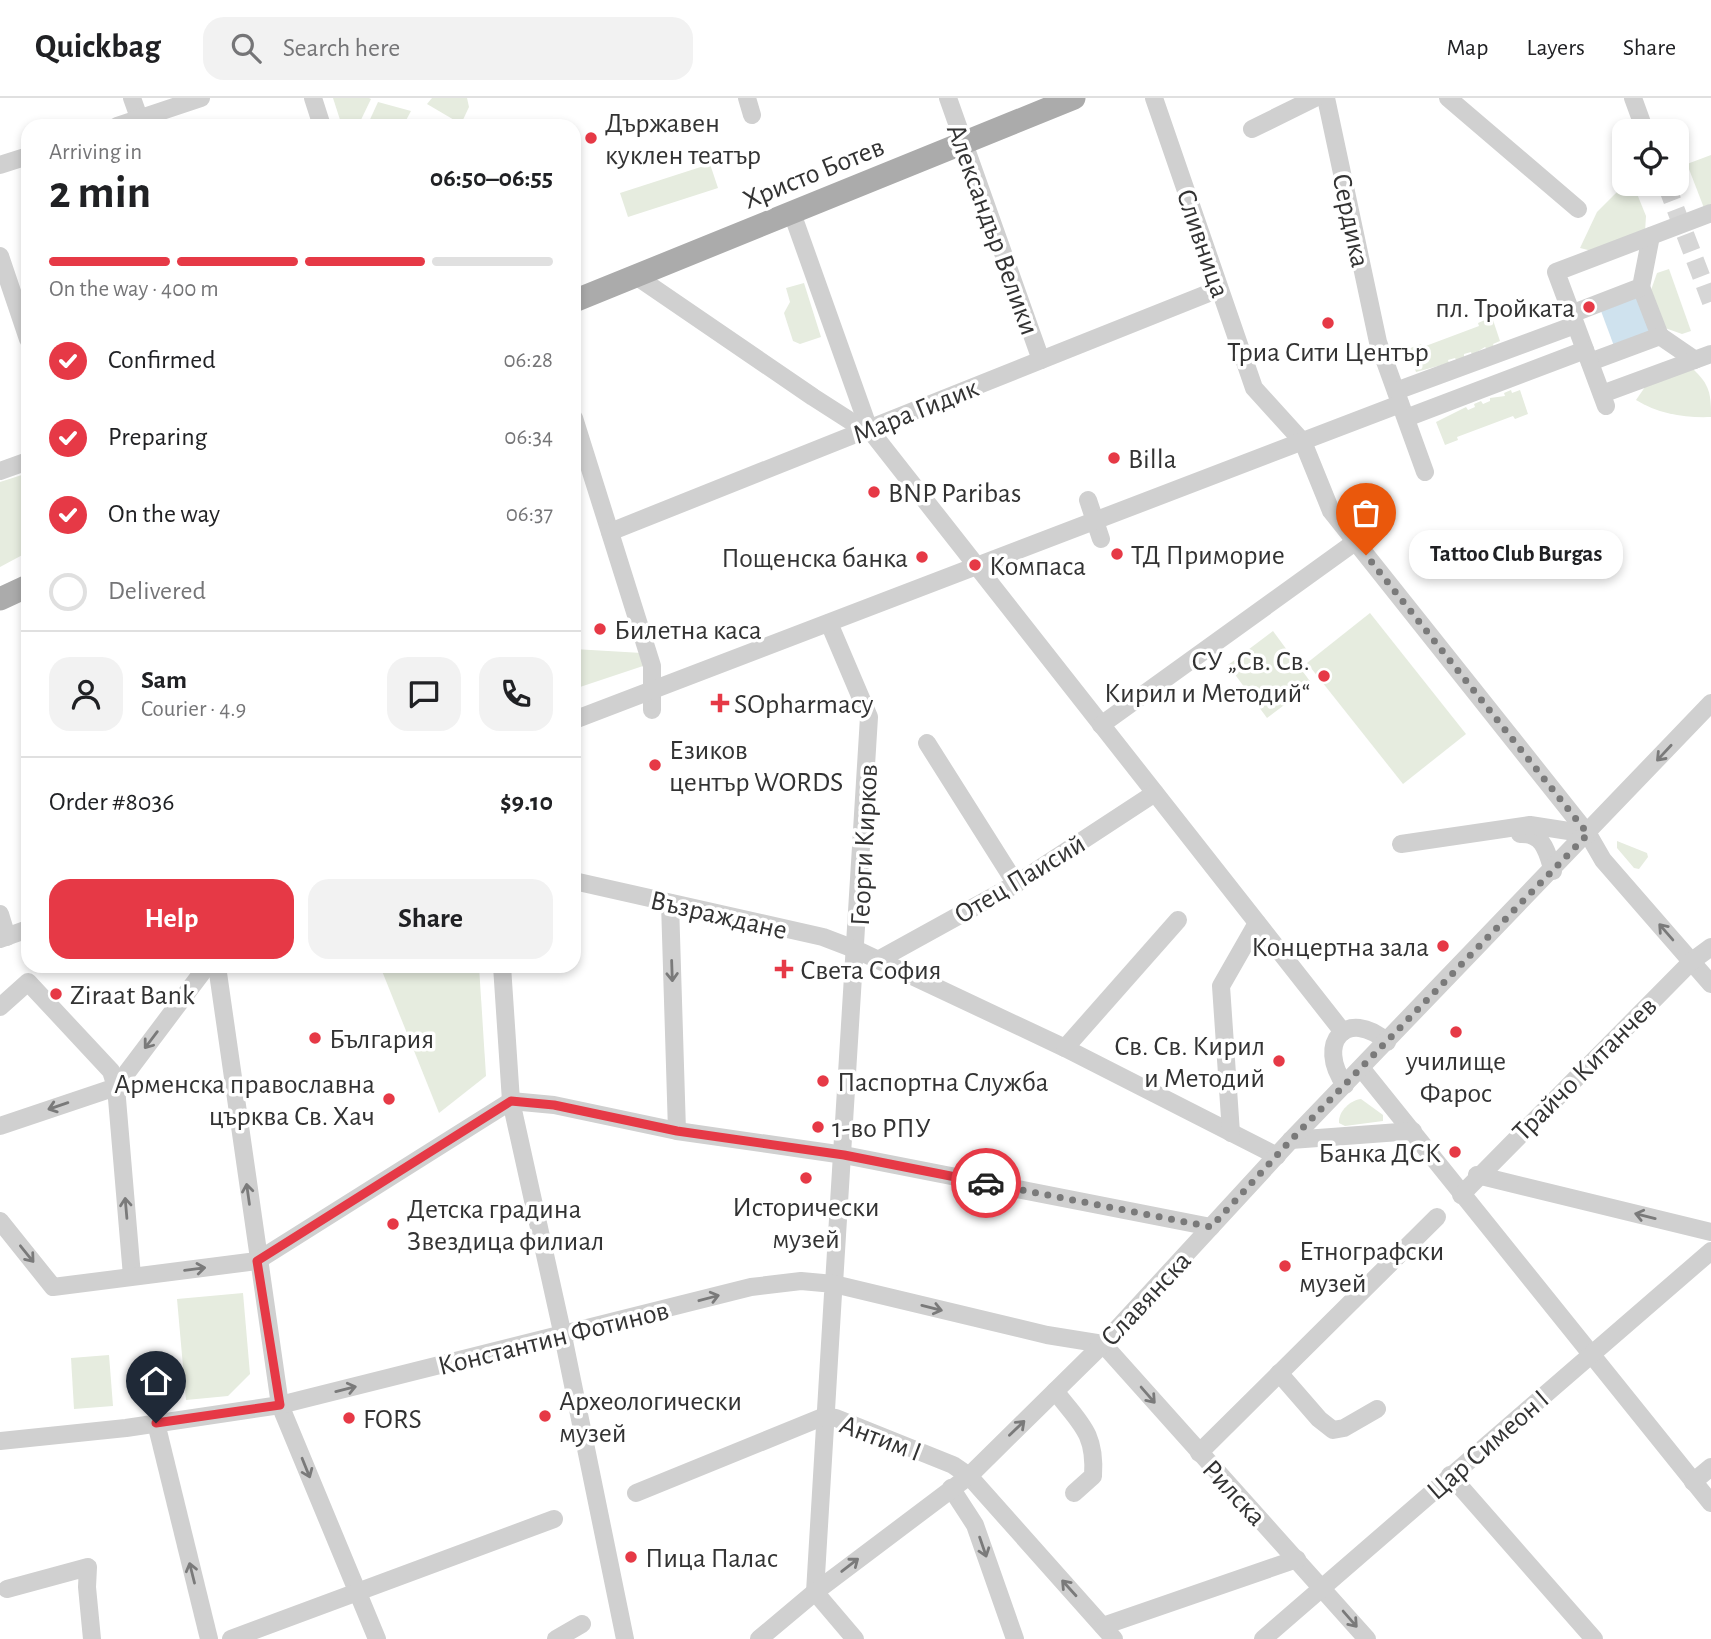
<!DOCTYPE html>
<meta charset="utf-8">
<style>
:root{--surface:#fff;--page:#f2f2f2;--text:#202124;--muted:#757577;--line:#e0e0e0;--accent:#e63946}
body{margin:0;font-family:"Alegreya Sans",sans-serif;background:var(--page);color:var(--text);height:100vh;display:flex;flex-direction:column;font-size:26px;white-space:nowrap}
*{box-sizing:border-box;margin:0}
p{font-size:23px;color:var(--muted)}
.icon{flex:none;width:38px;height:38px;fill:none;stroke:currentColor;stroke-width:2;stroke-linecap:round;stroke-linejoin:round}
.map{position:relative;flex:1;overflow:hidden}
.details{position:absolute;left:21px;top:21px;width:560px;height:854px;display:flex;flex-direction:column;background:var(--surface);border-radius:21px;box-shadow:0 4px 10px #0003}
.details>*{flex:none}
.tools{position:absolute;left:1612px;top:21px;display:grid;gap:14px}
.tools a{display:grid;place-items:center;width:77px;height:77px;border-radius:14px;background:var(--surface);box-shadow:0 4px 10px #0003;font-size:35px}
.pin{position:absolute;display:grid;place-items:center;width:60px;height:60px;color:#fff;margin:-72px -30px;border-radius:50% 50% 50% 0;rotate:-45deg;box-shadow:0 0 7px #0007}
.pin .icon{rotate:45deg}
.courier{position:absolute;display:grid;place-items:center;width:70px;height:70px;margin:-35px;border:5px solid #e63946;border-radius:50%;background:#fff;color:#222;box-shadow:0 2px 9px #0007}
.bubble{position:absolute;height:49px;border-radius:21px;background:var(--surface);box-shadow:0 4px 10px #0003;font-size:23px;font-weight:600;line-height:49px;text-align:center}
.head em{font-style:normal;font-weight:600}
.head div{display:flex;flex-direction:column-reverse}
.head{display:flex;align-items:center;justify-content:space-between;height:119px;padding:0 28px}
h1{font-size:46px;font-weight:600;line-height:52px}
.bar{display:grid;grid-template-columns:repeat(4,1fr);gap:10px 7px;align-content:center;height:84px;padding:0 28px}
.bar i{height:9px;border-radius:5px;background:var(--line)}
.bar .active{background:var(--accent)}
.bar p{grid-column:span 4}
.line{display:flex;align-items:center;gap:18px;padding:0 28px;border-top:2px solid var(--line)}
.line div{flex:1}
.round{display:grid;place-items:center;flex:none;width:74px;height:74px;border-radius:21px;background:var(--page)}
ol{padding:0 28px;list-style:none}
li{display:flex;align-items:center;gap:21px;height:77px}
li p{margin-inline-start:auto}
li .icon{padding:7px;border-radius:50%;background:var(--accent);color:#fff;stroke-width:4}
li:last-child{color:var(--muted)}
li i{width:38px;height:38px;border:4px solid var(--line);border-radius:50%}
.cta{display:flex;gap:14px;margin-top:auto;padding:14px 28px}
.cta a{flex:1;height:80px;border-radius:21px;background:var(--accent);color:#fff;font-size:28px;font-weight:600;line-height:80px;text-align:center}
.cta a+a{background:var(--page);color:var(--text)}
header{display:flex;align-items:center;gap:42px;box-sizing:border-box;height:98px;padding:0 35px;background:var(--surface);border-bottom:2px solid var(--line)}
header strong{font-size:33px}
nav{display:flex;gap:38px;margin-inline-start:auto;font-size:24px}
.search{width:490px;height:63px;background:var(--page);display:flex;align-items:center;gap:18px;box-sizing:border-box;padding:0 24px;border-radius:21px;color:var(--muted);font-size:26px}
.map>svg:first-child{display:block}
.green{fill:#e6ecdf}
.water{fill:#cfe2ee}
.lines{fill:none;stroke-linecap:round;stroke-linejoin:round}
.minor-tunnel{stroke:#d6d6d6;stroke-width:18;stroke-dasharray:18 9;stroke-linecap:butt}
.minor{stroke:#d0d0d0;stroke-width:18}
.major{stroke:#ababab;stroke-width:23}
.oneway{stroke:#7a7a7a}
.done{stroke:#7a7a7a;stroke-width:7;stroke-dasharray:0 12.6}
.route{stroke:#e63946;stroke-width:9}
.poi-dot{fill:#e63946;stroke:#fff;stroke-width:2.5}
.labels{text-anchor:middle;stroke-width:7;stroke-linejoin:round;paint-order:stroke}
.poi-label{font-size:28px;fill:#333;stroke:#fff;text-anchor:start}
.street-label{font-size:28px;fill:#333;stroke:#fff}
</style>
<header>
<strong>Quickbag</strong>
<div class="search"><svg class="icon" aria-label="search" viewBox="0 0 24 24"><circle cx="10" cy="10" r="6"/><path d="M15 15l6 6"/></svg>Search here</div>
<nav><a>Map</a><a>Layers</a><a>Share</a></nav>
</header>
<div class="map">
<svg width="1711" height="1541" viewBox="0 0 1711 1541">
<rect width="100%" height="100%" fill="#fff"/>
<g class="green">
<path d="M 333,0 L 369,0 L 371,1 L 358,28 L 342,28 Z"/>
<path d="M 432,0 L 467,0 L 469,9 L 461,26 L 427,6 Z"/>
<path d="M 378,4 L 411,13 L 403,28 L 367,28 Z"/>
<path d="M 1711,57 L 1711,107 L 1704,110 L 1687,66 Z"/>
<path d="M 710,66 L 718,90 L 628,119 L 620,95 Z"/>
<path d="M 1625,86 L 1633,86 L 1646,118 L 1645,134 L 1592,153 L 1580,150 L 1597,114 Z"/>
<path d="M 1669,171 L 1691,233 L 1682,236 L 1665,230 L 1651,192 L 1657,175 Z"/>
<path d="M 804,185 L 821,239 L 800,246 L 793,243 L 784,215 L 790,204 L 786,190 Z"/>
<path d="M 1492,219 L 1500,243 L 1493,246 L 1494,249 L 1487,251 L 1485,249 L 1472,257 L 1471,254 L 1464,256 L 1464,260 L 1457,263 L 1455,260 L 1448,262 L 1449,265 L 1416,274 L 1408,251 L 1421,246 L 1423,249 L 1479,228 L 1478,225 Z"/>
<path d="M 1693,271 C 1710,287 1711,296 1711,319 C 1685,320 1658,316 1636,302 L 1645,289 Z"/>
<path d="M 1511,292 L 1512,295 L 1520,292 L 1528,316 L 1515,321 L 1513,318 L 1457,339 L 1458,342 L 1445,347 L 1436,324 L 1466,309 L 1468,312 L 1475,309 L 1474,306 L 1481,303 L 1483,306 L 1490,303 L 1490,300 L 1505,298 L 1504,295 Z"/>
<path d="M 28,375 L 28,454 L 0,469 L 0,384 Z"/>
<path d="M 1370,515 L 1466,636 L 1403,686 L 1307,565 Z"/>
<path d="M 1273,533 L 1312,586 L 1267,620 L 1228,567 Z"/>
<path d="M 574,551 L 642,555 L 646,567 L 574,591 Z"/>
<path d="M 1617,743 L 1647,755 L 1648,759 L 1639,771 L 1634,770 L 1617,750 Z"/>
<path d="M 380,868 L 479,868 L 486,978 L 439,1015 Z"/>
<path d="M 1361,1001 L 1383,1017 L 1383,1023 L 1345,1028 L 1339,1025 C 1338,1013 1351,1002 1361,1001 Z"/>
<path d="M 243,1195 L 250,1276 L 228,1298 L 186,1302 L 177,1201 Z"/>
<path d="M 109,1257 L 113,1308 L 74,1311 L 71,1260 Z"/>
</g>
<path class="water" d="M 1638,199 L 1650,234 L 1614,248 L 1601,213 Z"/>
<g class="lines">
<path class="minor-tunnel" d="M 1666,86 L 1711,204"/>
<g class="minor">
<path d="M 132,0 L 142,28"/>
<path d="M 313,0 L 322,28"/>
<path d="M 747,0 L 752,17"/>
<path d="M 948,0 L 1041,262"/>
<path d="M 1154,0 L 1254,290 L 1303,344 L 1331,413 L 1588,736 L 1603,762 L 1711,886"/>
<path d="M 1326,0 L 1378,244 L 1425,374"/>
<path d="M 1448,0 L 1578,111"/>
<path d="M 1633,0 L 1645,33"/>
<path d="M 117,28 L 201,0"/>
<path d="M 1252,31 L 1315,0"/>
<path d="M 0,67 L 28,58"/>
<path d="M 792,115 L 869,331"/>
<path d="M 0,158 L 28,241"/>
<path d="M 636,178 L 813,299 L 852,324 L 869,331 L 1343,934"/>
<path d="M 1641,189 L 1660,238"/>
<path d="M 1571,216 L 1641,189 L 1651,138"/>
<path d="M 1590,264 L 1660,238 L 1695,262"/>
<path d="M 1396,293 L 1575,227"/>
<path d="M 1602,296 L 1711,256"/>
<path d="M 1606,308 L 1556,174 L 1711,115"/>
<path d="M 574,320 L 652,568 L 652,612"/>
<path d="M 1406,320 L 1585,252"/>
<path d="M 0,373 L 28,363"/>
<path d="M 1088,402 L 1101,441"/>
<path d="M 610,434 L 1219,191"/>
<path d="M 829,525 L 869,619 L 834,1186"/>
<path d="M 574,622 L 1400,306"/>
<path d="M 1101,627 L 1355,444"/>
<path d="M 927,645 L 1016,786"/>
<path d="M 1520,736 C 1544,735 1547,754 1553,773"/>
<path d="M 1401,746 L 1530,727 L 1588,736"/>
<path d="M 574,783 L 823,839 L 857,852 L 1065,950 L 1277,1058"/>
<path d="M 670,805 L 677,1033"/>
<path d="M 0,816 L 7,839"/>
<path d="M 0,841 L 28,831"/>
<path d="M 880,861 L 1016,786 L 1155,695"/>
<path d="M 217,868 L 280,1307 L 377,1541"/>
<path d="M 502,868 L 511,1003 L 563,1238 L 625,1541"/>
<path d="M 0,909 L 28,884 L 111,973 L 116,989 L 132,1178"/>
<path d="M 1065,950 L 1178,822"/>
<path d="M 1361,970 L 1711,1405"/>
<path d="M 1345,987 C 1315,945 1347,909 1387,944"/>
<path d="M 0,1028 L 116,989 L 207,868"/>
<path d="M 1231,1035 L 1221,888 L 1257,825"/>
<path d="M 1291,1042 L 1413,1033"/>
<path d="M 1477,1077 L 1711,1134"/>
<path d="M 1461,1097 L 1692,863 L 1711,849"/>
<path d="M 0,1123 L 53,1189 L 257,1163 L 511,1003 L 554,1007 L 677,1033 L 844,1057 L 1211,1129"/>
<path d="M 833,1196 L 815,1494 L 855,1541"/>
<path d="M 1103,1246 L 1367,1541"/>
<path d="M 1279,1275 L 1319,1321 L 1333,1332 L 1344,1330 L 1377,1311"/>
<path d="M 1055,1293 C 1080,1325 1096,1335 1093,1378 L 1074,1395"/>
<path d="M 156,1325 L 209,1541"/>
<path d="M 0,1343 L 126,1330 L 280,1307 L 751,1189 L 801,1183 L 834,1186 L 1047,1237 L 1103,1246"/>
<path d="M 1199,1355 L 1437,1119"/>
<path d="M 1450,1377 L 1594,1541"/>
<path d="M 1693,1384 L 1711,1369"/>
<path d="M 951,1390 L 975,1427 L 1015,1541"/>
<path d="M 636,1395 L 825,1318 L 836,1320 L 953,1367 L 969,1378 L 1114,1541"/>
<path d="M 7,1491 L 88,1469 L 87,1489 L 92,1541"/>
<path d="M 1103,1528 L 1297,1461"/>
<path d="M 231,1541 L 554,1421"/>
<path d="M 556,1541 L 582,1526"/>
<path d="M 759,1541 L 815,1494 L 969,1378 L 1103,1246 L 1291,1042 L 1711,605"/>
<path d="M 1263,1541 L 1711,1153"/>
</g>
<g class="major">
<path d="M 574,203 L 1074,0"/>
<path d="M 0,501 L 28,488"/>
</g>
</g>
<defs><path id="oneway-shaft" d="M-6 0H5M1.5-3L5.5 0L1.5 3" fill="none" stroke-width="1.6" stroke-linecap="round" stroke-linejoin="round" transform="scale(1.75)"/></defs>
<g class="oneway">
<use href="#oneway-shaft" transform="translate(1664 655) rotate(133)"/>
<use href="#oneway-shaft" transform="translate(1666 834) rotate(-131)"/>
<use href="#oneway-shaft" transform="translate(672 873) rotate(88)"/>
<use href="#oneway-shaft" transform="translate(151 942) rotate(127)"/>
<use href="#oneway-shaft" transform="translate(58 1008) rotate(161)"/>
<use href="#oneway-shaft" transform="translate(248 1096) rotate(-98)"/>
<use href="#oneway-shaft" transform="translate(126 1110) rotate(-95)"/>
<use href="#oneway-shaft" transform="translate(1645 1118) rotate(-166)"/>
<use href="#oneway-shaft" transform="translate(27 1156) rotate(51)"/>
<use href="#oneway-shaft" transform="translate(195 1171) rotate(-7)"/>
<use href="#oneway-shaft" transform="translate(709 1200) rotate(-15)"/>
<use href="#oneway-shaft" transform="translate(932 1210) rotate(14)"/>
<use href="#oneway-shaft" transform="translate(346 1291) rotate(-14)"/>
<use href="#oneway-shaft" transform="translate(1148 1297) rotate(49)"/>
<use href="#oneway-shaft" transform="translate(1017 1330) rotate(-44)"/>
<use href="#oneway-shaft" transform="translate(306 1370) rotate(68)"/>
<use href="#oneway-shaft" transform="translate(983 1449) rotate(71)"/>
<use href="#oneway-shaft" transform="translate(850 1467) rotate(-38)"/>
<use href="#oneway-shaft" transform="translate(192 1475) rotate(-104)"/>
<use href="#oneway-shaft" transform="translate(1069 1490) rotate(-132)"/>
<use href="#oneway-shaft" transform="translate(1350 1521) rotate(49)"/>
</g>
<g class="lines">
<path class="done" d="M 986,1085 L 1211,1129 L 1291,1042 L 1588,736 L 1366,457"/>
<path class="route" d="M 156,1325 L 280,1307 L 257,1163 L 511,1003 L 554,1007 L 677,1033 L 844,1057 L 986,1085"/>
</g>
<g class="poi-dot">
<circle cx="591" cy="40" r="7"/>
<circle cx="1589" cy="209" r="7"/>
<circle cx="1328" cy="225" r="7"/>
<circle cx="1114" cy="360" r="7"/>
<circle cx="874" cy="394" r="7"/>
<circle cx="1117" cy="456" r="7"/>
<circle cx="922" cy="459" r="7"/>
<circle cx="975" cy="467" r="7"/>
<circle cx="600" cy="531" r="7"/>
<circle cx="1324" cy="578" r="7"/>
<path d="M716.5 594.5h7v7h7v7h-7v7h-7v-7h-7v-7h7z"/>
<circle cx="655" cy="667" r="7"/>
<circle cx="1443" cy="848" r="7"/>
<path d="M780.5 860.5h7v7h7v7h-7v7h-7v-7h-7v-7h7z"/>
<circle cx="56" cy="896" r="7"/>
<circle cx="1456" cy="934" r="7"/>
<circle cx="315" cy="940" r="7"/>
<circle cx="1279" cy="963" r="7"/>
<circle cx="823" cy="983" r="7"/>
<circle cx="389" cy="1001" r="7"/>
<circle cx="818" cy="1029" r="7"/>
<circle cx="1455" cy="1054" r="7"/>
<circle cx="806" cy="1080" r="7"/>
<circle cx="393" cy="1126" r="7"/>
<circle cx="1285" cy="1168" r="7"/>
<circle cx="545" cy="1318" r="7"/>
<circle cx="349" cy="1320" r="7"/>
<circle cx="631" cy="1459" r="7"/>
</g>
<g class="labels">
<g class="poi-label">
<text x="605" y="34">Държавен<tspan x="605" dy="32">куклен театър</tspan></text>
<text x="1575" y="219" text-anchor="end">пл. Тройката</text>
<text x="1328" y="263" text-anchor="middle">Триа Сити Център</text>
<text x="1128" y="370">Billa</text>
<text x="888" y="404">BNP Paribas</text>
<text x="1131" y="466">ТД Приморие</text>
<text x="908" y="469" text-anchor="end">Пощенска банка</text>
<text x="989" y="477">Компаса</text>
<text x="614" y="541">Билетна каса</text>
<text x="1310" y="572" text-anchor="end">СУ „Св. Св.<tspan x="1310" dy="32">Кирил и Методий“</tspan></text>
<text x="734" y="615">SOpharmacy</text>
<text x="669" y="661">Езиков<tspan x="669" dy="32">център WORDS</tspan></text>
<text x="1429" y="858" text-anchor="end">Концертна зала</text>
<text x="800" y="881">Света София</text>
<text x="70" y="906">Ziraat Bank</text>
<text x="329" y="950">България</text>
<text x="1265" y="957" text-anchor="end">Св. Св. Кирил<tspan x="1265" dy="32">и Методий</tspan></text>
<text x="1456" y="972" text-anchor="middle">училище<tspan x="1456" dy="32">Фарос</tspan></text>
<text x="837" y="993">Паспортна Служба</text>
<text x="375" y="995" text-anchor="end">Арменска православна<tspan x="375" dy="32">църква Св. Хач</tspan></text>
<text x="832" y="1039">1-во РПУ</text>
<text x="1441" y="1064" text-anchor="end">Банка ДСК</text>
<text x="806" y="1118" text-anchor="middle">Исторически<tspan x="806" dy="32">музей</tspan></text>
<text x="407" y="1120">Детска градина<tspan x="407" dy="32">Звездица филиал</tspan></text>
<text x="1299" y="1162">Етнографски<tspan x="1299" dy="32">музей</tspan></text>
<text x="559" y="1312">Археологически<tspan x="559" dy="32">музей</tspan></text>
<text x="363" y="1330">FORS</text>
<text x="645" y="1469">Пица Палас</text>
</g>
<g class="street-label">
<text transform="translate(813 74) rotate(-22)" y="10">Христо Ботев</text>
<text transform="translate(1352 122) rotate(78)" y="10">Сердика</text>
<text transform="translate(994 131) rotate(70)" y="10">Александър Велики</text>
<text transform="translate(1204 145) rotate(71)" y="10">Сливница</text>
<text transform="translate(915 312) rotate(-22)" y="10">Мара Гидик</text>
<text transform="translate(863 747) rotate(-87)" y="10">Георги Кирков</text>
<text transform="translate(1019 780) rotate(-31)" y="10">Отец Паисий</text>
<text transform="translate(719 816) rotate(13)" y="10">Възраждане</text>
<text transform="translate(1584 970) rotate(-45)" y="10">Трайчо Китанчев</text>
<text transform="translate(1145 1200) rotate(-47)" y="10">Славянска</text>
<text transform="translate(553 1239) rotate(-14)" y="10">Константин Фотинов</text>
<text transform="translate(881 1339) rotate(21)" y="10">Антим I</text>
<text transform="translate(1487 1346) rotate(-41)" y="10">Цар Симеон I</text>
<text transform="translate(1235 1394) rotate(47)" y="10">Рилска</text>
</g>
</g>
</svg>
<div class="tools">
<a><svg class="icon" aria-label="locate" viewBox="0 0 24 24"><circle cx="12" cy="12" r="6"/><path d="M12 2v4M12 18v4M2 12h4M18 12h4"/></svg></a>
</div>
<div class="pin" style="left:1366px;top:457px;background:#ea580c"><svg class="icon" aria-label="bag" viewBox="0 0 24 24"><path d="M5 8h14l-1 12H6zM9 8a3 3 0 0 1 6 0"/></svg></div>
<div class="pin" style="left:156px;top:1325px;background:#1f2937"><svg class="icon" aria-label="home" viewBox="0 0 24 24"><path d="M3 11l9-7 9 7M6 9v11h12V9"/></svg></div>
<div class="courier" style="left:986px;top:1085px"><svg class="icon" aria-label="car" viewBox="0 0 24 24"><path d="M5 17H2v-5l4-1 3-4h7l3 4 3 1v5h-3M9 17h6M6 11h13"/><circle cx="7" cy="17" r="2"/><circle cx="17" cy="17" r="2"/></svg></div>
<div class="bubble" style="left:1409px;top:432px;width:214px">Tattoo Club Burgas</div>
<section class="details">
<div class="head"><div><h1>2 min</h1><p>Arriving in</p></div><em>06:50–06:55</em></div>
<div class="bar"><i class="active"></i><i class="active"></i><i class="active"></i><i></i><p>On the way · 400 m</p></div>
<ol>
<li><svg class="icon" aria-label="check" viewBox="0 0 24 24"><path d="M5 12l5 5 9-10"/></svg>Confirmed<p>06:28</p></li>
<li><svg class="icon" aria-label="check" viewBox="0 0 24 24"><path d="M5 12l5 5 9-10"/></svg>Preparing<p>06:34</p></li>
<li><svg class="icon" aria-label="check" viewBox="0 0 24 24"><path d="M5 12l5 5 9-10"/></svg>On the way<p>06:37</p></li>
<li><i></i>Delivered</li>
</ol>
<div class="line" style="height:126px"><a class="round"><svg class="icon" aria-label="person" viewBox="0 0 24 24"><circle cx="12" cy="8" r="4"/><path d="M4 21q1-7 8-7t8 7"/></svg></a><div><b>Sam</b><p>Courier · 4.9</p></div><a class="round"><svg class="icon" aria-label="chat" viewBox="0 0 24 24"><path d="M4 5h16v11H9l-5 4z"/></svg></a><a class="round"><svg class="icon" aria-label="phone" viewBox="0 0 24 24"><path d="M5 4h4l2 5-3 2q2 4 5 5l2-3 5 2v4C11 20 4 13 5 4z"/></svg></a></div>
<div class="line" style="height:91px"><div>Order #8036</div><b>$9.10</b></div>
<div class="cta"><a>Help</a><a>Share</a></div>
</section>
</div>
